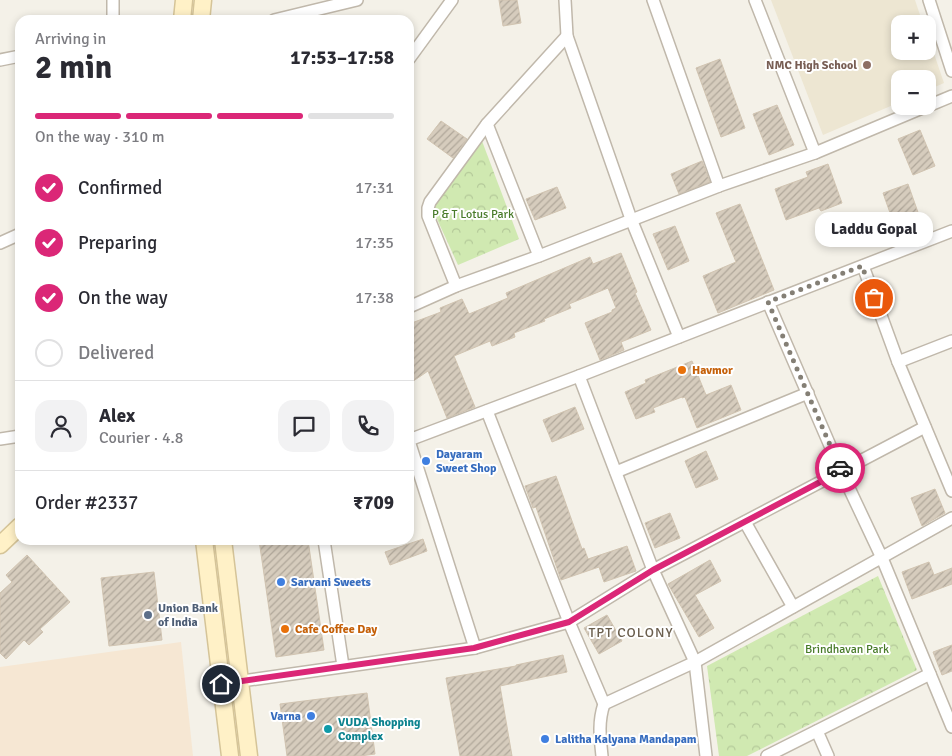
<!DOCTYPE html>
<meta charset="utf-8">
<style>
:root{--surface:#fff;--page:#f2f2f3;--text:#2b2b33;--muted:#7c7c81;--line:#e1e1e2;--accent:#db2777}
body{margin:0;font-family:Signika,sans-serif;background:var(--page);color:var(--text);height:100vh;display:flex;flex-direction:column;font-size:19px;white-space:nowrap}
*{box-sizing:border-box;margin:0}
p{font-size:16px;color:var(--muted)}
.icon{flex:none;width:28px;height:28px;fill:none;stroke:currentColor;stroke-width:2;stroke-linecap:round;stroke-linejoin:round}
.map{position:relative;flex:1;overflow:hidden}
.drawer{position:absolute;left:15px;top:15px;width:399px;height:530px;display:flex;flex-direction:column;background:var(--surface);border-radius:15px;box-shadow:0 2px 8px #0003}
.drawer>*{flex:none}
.controls{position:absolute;left:891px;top:15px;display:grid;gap:10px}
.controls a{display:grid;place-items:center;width:45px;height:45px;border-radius:10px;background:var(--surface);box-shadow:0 2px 8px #0003;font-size:25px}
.pin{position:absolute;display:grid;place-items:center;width:42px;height:42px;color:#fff;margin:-21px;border:2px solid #fff;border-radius:50%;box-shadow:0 1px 5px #0007}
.courier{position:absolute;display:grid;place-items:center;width:50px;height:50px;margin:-25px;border:4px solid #db2777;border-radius:50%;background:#fff;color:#222;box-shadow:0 1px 6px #0007}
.bubble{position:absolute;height:35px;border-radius:15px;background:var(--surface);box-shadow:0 2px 8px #0003;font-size:16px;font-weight:800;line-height:35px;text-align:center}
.summary em{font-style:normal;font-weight:800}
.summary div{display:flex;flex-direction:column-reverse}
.summary{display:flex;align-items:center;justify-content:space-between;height:85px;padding:0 20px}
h1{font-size:32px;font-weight:800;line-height:38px}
.bar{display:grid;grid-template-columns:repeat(4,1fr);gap:8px 5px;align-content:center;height:60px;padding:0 20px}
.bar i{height:6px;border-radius:4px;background:var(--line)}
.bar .on{background:var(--accent)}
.bar p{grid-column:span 4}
.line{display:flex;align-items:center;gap:12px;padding:0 20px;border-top:1px solid var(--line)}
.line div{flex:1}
.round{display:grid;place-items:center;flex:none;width:52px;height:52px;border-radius:15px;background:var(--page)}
ol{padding:0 20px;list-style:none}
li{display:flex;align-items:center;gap:15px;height:55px}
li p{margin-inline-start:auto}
li .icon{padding:5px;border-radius:50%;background:var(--accent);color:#fff;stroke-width:4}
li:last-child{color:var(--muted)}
li i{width:28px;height:28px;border:2px solid var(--line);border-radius:50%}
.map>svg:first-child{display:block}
.commercial{fill:#f6e7d3}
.education{fill:#ede6d2}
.park{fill:url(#park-crowns)}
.building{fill:url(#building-hatch);stroke:#d1c4b1}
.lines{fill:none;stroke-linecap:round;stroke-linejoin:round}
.street-casing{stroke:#c0b8ab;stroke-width:14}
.secondary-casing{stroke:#d5c498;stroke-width:19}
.street{stroke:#fff;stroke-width:11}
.secondary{stroke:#fff1c7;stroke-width:16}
.done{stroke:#847f75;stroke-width:5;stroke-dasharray:0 9}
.route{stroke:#db2777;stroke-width:6}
.education-dot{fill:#8d6e63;stroke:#fff;stroke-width:2}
.food-dot{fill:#e8710a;stroke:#fff;stroke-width:2}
.shop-dot{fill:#3f7fe0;stroke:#fff;stroke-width:2}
.service-dot{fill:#5c6f8a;stroke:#fff;stroke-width:2}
.culture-dot{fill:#0f9aa8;stroke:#fff;stroke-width:2}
.labels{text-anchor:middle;stroke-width:4;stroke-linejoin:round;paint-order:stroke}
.education-label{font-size:12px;font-weight:bold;fill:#785e54;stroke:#fff;text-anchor:end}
.park-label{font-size:12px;fill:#487b29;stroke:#fff}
.food-label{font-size:12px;font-weight:bold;fill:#c56008;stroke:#fff;text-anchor:start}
.shop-label{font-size:12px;font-weight:bold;fill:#366cbe;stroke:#fff;text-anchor:start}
.service-label{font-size:12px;font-weight:bold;fill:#4e5e75;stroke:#fff;text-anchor:start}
.culture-label{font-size:12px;font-weight:bold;fill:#0d838f;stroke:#fff;text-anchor:start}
.neighbourhood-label{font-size:14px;letter-spacing:1px;fill:#6b5f4e;stroke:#fff}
</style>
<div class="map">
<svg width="952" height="756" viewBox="0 0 952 756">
<defs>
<pattern id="park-crowns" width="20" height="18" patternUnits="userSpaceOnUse" patternTransform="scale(1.25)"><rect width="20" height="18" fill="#d0e9b1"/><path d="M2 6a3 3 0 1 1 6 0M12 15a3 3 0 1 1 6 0" fill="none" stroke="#b4c999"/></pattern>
<pattern id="building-hatch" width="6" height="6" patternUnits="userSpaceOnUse" patternTransform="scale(1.25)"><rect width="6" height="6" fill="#d6ccbd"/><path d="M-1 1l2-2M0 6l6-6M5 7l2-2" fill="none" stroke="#b0a79a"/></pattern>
</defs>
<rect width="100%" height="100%" fill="#f4f1e8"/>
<path class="commercial" d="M 181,642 L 193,756 L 0,756 L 0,667 Z"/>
<path class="education" d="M 771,0 L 915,0 L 923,24 L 900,24 L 900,51 L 928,51 L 928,36 L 944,83 L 928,90 L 928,79 L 900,79 L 900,102 L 823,135 Z"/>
<g class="park">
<path d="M 482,141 L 519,239 L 458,265 L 432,208 Z"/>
<path d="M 878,576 L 917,670 L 747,756 L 719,756 L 707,666 Z"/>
</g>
<g class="building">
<path d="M 499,0 L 517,0 L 521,23 L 503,26 Z"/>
<path d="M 720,59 L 745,128 L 721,137 L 696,68 Z"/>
<path d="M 777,105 L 794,145 L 769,155 L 753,114 Z"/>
<path d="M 441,121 L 467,139 L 453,158 L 427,139 Z"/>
<path d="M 920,130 L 935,166 L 913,175 L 898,139 Z"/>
<path d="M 702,161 L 710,182 L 679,194 L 671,174 Z"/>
<path d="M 828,164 L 842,203 L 821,211 L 819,208 L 786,220 L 775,189 L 808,177 L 806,172 Z"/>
<path d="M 908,184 L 920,218 L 895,227 L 883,193 Z"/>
<path d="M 557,187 L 566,208 L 535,220 L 526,199 Z"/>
<path d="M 740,204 L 774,290 L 718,313 L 703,276 L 736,262 L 716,213 Z"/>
<path d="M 675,226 L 689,261 L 668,270 L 653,234 Z"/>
<path d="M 621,253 L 637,292 L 635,293 L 651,330 L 621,342 L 624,350 L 600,360 L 585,323 L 612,312 L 612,310 L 616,308 L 608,288 L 569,304 L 571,308 L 544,319 L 545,321 L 514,333 L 515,337 L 492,346 L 490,341 L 454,356 L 475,407 L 447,418 L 428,371 L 409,384 L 409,324 L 441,312 L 440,308 L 462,299 L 469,314 L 508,298 L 506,293 L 590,257 L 593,264 Z"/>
<path d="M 692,361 L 706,395 L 731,385 L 741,410 L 697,428 L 685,397 L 682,398 L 682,397 L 653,408 L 655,412 L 636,419 L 625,392 L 646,383 L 645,380 Z"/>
<path d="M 575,407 L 584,429 L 552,442 L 543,420 Z"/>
<path d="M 706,451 L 718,479 L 696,488 L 685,461 Z"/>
<path d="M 556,476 L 582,549 L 584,548 L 588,559 L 627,546 L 636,571 L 604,582 L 599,567 L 561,580 L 536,507 L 533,508 L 525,486 Z"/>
<path d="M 935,489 L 945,513 L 922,526 L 911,498 Z"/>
<path d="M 670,513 L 680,538 L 655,548 L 645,523 Z"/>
<path d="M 423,539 L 427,551 L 390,565 L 385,552 Z"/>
<path d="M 259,540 L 308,540 L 324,650 L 276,657 Z"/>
<path d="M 27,555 L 70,602 L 40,629 L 43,632 L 29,645 L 24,640 L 6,659 L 0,653 L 0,593 L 12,582 L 6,575 Z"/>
<path d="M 710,560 L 721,581 L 695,595 L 714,628 L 699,637 L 668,584 Z"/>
<path d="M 929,562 L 934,575 L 952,568 L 952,584 L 912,599 L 902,572 Z"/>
<path d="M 154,572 L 162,640 L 109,646 L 101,578 Z"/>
<path d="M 607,615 L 622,641 L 599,654 L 584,628 Z"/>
<path d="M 952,645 L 952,671 L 942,675 L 933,652 Z"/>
<path d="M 563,655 L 567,672 L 500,686 L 512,756 L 460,756 L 446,678 L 516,666 L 516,665 Z"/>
<path d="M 367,693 L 375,754 L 360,756 L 287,756 L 280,704 Z"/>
</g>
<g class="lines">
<g class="street-casing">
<g id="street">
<path d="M 113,0 L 113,20"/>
<path d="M 565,0 L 567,36 L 631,219 L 679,337"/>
<path d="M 653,0 L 719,186"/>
<path d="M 755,0 L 815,153"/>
<path d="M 929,0 L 952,71"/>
<path d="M 274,20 L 357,0"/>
<path d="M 409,59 L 452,0"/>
<path d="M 0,60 L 20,56"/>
<path d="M 928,106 L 952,96"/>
<path d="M 487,124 L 539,256"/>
<path d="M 0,243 L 20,234"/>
<path d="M 863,266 L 898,362 L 952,491"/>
<path d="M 456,286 L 428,216 L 428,208 L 430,202 L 487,124 L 567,36"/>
<path d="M 768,302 L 841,471 L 882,558 L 952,727"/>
<path d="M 409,307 L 456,286 L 539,256 L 719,186 L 815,153 L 927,106"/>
<path d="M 898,362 L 952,341"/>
<path d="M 579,376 L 653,570 L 695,662 L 706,756"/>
<path d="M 487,411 L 569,622 L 604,704 L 695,662 L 952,518"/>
<path d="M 0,439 L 20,436"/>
<path d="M 409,440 L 579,376 L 952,231"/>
<path d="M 409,441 L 475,648"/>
<path d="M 616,472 L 808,393"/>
<path d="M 745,522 L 793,607"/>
<path d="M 324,540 L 343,666"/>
<path d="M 221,684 L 475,648 L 569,622 L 653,570 L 925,427"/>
<path d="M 817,731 L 828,756"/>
<path d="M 602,756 C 600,737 598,722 604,704"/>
<path d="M 767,756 L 930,674"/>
</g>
</g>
<g class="secondary-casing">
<g id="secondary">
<path d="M 182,20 L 184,0"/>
<path d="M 201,20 L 203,0"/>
<path d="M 204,540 L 230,756"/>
<path d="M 223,540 L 249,756"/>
<path d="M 0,545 L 20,526"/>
</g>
</g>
<use href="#street" class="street"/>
<use href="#secondary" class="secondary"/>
</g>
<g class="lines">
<path class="done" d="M 840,468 L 768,302 L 862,266 L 874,298"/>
<path class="route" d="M 221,684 L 474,648 L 569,622 L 653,570 L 841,471 L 840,468"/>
</g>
<circle class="education-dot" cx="867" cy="65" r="5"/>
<g class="food-dot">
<circle cx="682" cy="370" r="5"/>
<circle cx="285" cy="629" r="5"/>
</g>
<g class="shop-dot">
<circle cx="426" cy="461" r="5"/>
<circle cx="281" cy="582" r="5"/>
<circle cx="311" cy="716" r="5"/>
<circle cx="545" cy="739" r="5"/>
</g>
<circle class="service-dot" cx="148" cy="615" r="5"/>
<circle class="culture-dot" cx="328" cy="729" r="5"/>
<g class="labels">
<g class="education-label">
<text x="857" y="69">NMC High School</text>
</g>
<g class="park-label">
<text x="473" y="218">P &amp; T Lotus Park</text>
<text x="847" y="653">Brindhavan Park</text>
</g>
<g class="food-label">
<text x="692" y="374">Havmor</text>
<text x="295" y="633">Cafe Coffee Day</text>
</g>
<g class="shop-label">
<text x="436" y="458">Dayaram<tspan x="436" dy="14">Sweet Shop</tspan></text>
<text x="291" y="586">Sarvani Sweets</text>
<text x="301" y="720" text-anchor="end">Varna</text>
<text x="555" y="743">Lalitha Kalyana Mandapam</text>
</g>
<g class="service-label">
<text x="158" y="612">Union Bank<tspan x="158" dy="14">of India</tspan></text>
</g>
<g class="culture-label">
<text x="338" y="726">VUDA Shopping<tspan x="338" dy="14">Complex</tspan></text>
</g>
<g class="neighbourhood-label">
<text x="631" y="637">TPT COLONY</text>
</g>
</g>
</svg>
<div class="controls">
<a>+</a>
<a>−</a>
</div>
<div class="pin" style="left:874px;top:298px;background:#ea580c"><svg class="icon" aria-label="bag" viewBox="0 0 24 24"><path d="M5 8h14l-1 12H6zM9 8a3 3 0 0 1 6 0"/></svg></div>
<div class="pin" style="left:221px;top:684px;background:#1f2937"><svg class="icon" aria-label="home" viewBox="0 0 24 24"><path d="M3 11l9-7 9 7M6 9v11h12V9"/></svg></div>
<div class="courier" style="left:840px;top:468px"><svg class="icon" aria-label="car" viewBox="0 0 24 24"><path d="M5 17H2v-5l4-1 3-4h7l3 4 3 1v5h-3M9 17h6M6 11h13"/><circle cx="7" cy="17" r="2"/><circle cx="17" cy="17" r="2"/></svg></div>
<div class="bubble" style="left:815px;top:212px;width:118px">Laddu Gopal</div>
<section class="drawer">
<div class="summary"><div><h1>2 min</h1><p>Arriving in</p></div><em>17:53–17:58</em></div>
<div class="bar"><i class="on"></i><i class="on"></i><i class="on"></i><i></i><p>On the way · 310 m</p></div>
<ol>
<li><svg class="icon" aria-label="check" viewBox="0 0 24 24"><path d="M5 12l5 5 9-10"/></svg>Confirmed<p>17:31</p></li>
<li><svg class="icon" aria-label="check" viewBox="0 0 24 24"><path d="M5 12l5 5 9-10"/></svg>Preparing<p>17:35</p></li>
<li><svg class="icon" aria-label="check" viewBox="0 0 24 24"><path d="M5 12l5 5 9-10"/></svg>On the way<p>17:38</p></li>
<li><i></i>Delivered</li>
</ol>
<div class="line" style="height:90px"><a class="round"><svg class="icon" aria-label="person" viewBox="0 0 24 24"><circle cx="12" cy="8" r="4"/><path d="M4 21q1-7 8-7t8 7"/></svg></a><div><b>Alex</b><p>Courier · 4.8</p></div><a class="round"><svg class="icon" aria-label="chat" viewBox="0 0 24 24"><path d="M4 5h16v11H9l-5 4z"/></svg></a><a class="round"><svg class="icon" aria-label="phone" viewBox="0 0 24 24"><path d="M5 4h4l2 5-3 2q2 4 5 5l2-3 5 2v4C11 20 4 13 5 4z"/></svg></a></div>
<div class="line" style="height:65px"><div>Order #2337</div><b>₹709</b></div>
</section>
</div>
